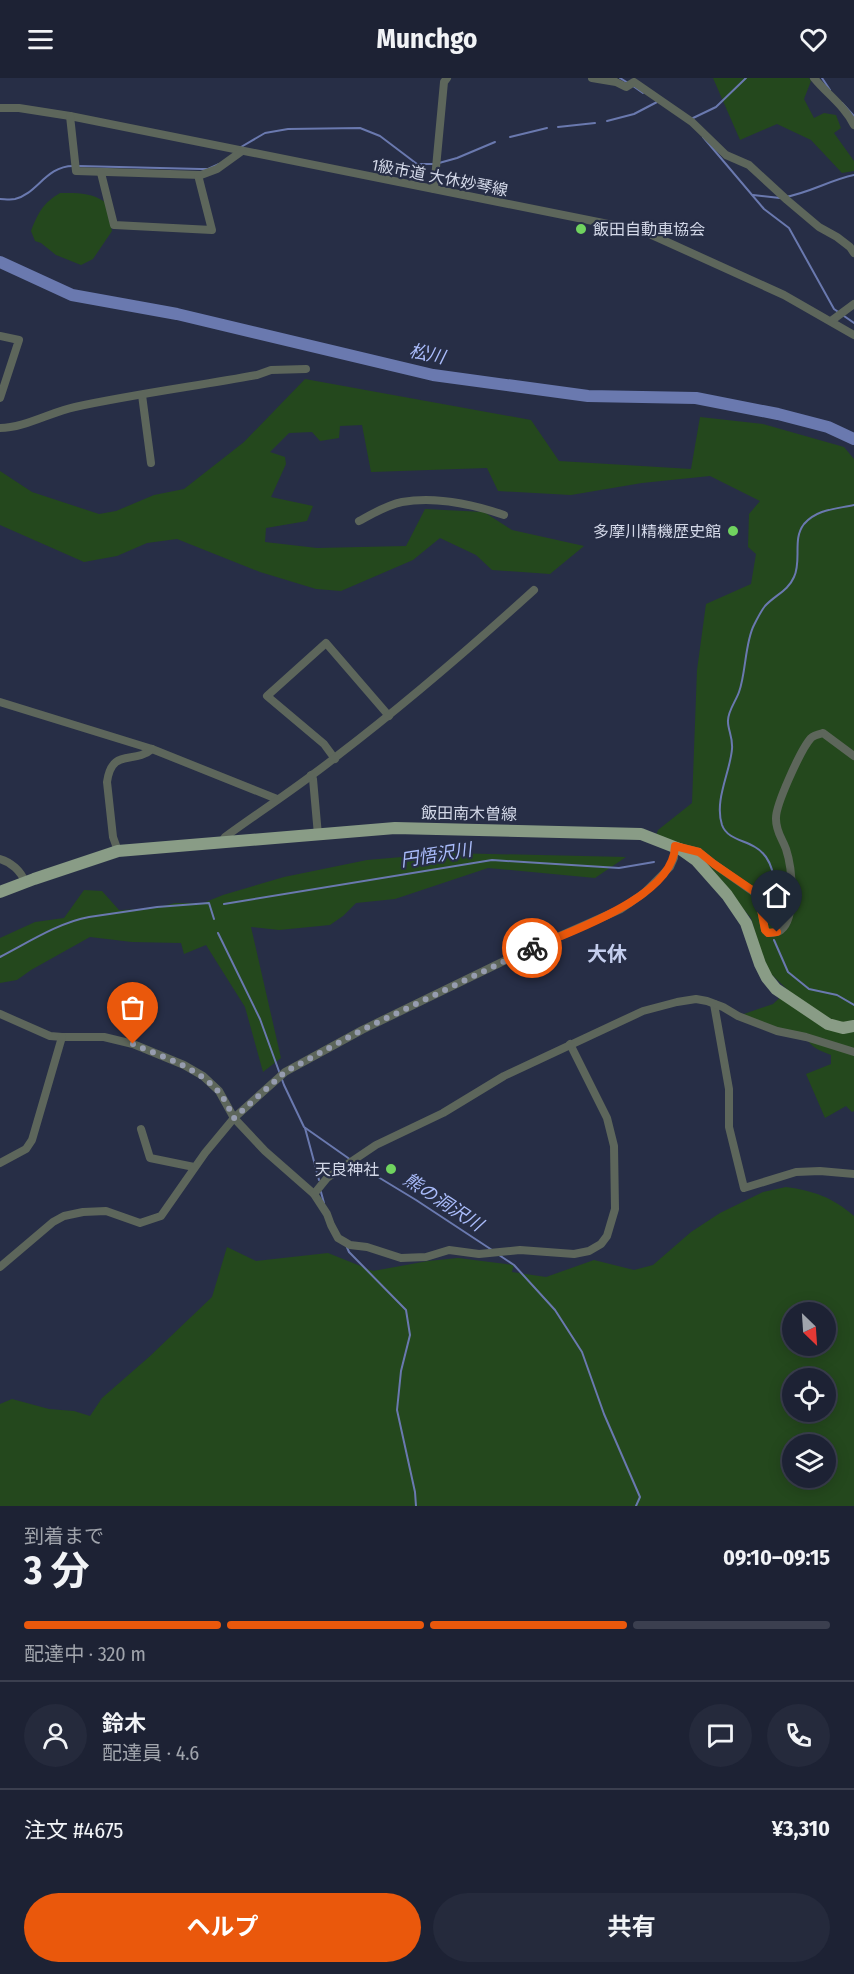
<!DOCTYPE html>
<html lang="ja">
<meta charset="utf-8">
<style>
:root{--surface:#1d2234;--page:#252a3c;--text:#f1f3f6;--muted:#a0a4ac;--line:#3b3f4f;--accent:#ea580c}
body{margin:0;font-family:"Fira Sans Condensed","Noto Sans JP",sans-serif;background:var(--page);color:var(--text);height:100vh;display:flex;flex-direction:column;font-size:22px;white-space:nowrap}
*{box-sizing:border-box;margin:0}
p{font-size:20px;color:var(--muted)}
.icon{flex:none;width:33px;height:33px;fill:none;stroke:currentColor;stroke-width:2;stroke-linecap:round;stroke-linejoin:round}
.map{position:relative;height:1428px;overflow:hidden}
.details{display:flex;flex-direction:column;background:var(--surface);flex:1}
.details>*{flex:none}
.needle{width:39px;rotate:155deg}
.fabs{position:absolute;left:782px;top:1224px;display:grid;gap:12px}
.fabs a{display:grid;place-items:center;width:54px;height:54px;border-radius:50%;background:var(--surface);box-shadow:0 3px 15px #0003,0 0 0 2px var(--line);font-size:30px}
.pin{position:absolute;display:grid;place-items:center;width:51px;height:51px;color:#fff;margin:-62px -26px;border-radius:50% 50% 50% 0;rotate:-45deg;box-shadow:0 0 6px #0007}
.pin .icon{rotate:45deg}
.courier{position:absolute;display:grid;place-items:center;width:60px;height:60px;margin:-30px;border:4px solid #ea580c;border-radius:50%;background:#fff;color:#222;box-shadow:0 2px 8px #0007}
.summary em{font-style:normal;font-weight:700}
.summary div{display:flex;flex-direction:column-reverse}
.summary{display:flex;align-items:center;justify-content:space-between;height:102px;padding:0 24px}
h1{font-size:39px;font-weight:700;line-height:45px}
.bar{display:grid;grid-template-columns:repeat(4,1fr);gap:9px 6px;align-content:center;height:72px;padding:0 24px}
.bar i{height:8px;border-radius:4px;background:var(--line)}
.bar .selected{background:var(--accent)}
.bar p{grid-column:span 4}
.line{display:flex;align-items:center;gap:15px;padding:0 24px;border-top:2px solid var(--line)}
.line div{flex:1}
.round{display:grid;place-items:center;flex:none;width:63px;height:63px;border-radius:32px;background:var(--page)}
.button{display:flex;gap:12px;margin-top:auto;padding:12px 24px}
.button a{flex:1;height:69px;border-radius:36px;background:var(--accent);color:#fff;font-size:24px;font-weight:700;line-height:69px;text-align:center}
.button a+a{background:var(--page);color:var(--text)}
header{display:flex;justify-content:space-between;align-items:center;height:78px;padding:0 24px;background:var(--surface);font-size:27px;font-weight:700}
.map>svg:first-child{display:block}
.green{fill:#24481d;fill-rule:evenodd}
.lines{fill:none;stroke-linecap:round;stroke-linejoin:round}
.stream{stroke:#6a79af;stroke-width:2}
.river{stroke:#6a79af;stroke-width:12}
.street{stroke:#5d665b;stroke-width:8}
.primary{stroke:#899c86;stroke-width:12}
.done{stroke:#969caf;stroke-width:6;stroke-dasharray:0 10.8}
.route{stroke:#ea580c;stroke-width:8}
.poi-dot{fill:#70d35f;stroke:#272e46;stroke-width:2}
.labels{text-anchor:middle;stroke-width:4.5;stroke-linejoin:round;paint-order:stroke}
.street-label{font-size:16px;fill:#d2d7e7;stroke:#272e46}
.poi-label{font-size:16px;fill:#d2d7e7;stroke:#272e46;text-anchor:end}
.water-label{font-size:18px;font-style:italic;fill:#aabcfb;stroke:#272e46}
.quarter-label{font-size:20px;font-weight:bold;fill:#c4ceee;stroke:#272e46}
</style>
<header><svg class="icon" aria-label="menu" viewBox="0 0 24 24"><path d="M4 6h16M4 12h16M4 18h16"/></svg>Munchgo<svg class="icon" aria-label="heart" viewBox="0 0 24 24"><path d="M12 20l-8-8c-3-5 5-10 8-4 3-6 11-1 8 4z"/></svg></header>
<div class="map">
<svg width="854" height="1428" viewBox="0 0 854 1428">
<rect width="100%" height="100%" fill="#272e46"/>
<g class="green">
<path d="M 713,0 L 809,0 L 811,3 L 804,21 L 814,40 L 824,35 L 836,37 L 841,50 L 834,55 L 854,83 L 854,93 L 842,95 L 811,62 L 777,46 L 740,62 Z"/>
<path d="M 60,115 C 77,115 90,114 105,124 L 112,153 L 93,181 L 81,187 L 56,177 L 41,165 L 35,163 L 31,153 C 38,135 43,125 60,115 Z"/>
<path d="M 305,301 L 531,342 L 559,383 L 691,391 L 700,339 L 763,346 L 844,369 L 854,381 L 854,1033 L 852,1034 L 846,1028 L 825,1040 L 806,996 L 831,986 L 831,977 C 821,973 811,970 806,959 L 738,938 L 773,926 L 788,912 L 770,895 L 761,875 L 751,840 L 699,779 L 679,766 L 656,758 L 658,752 L 692,725 L 697,592 L 706,526 L 751,506 L 756,476 L 748,469 L 749,436 L 760,423 L 710,398 L 642,405 L 571,417 L 498,413 L 487,390 L 371,394 L 362,347 L 340,348 L 339,360 L 320,363 L 312,354 L 289,355 L 270,374 L 285,379 L 286,386 L 271,419 L 313,428 L 307,443 L 266,450 L 265,464 L 317,470 L 406,468 L 425,431 L 484,434 L 512,452 L 584,468 L 550,496 L 492,492 L 476,477 L 440,460 L 413,482 L 341,513 L 316,511 L 260,494 L 177,461 L 147,465 L 117,478 L 84,484 L 0,447 L 0,393 L 32,414 L 99,436 L 116,433 L 154,417 L 184,411 L 244,364 Z"/>
<path d="M 449,775 L 626,779 L 595,800 L 488,790 L 395,821 L 356,825 L 343,838 L 330,847 L 279,852 L 251,849 L 281,980 L 263,994 L 245,929 L 206,867 L 184,876 L 181,865 L 132,864 L 90,859 L 31,892 L 17,902 L 0,905 L 0,860 L 35,844 L 64,840 L 84,812 L 102,813 L 119,832 L 150,831 L 175,825 L 203,825 L 223,817 L 284,799 L 367,782 Z"/>
<path d="M 786,1109 C 814,1113 832,1119 854,1138 L 854,1428 L 0,1428 L 0,1326 L 12,1321 L 49,1331 L 74,1333 L 90,1338 L 102,1320 L 149,1279 L 212,1219 L 227,1169 L 256,1183 L 328,1175 L 373,1193 L 428,1183 L 458,1180 L 514,1187 L 512,1194 L 546,1199 L 594,1182 L 634,1192 L 653,1187 L 691,1154 L 720,1135 L 763,1114 ZM 792,1234 L 825,1234 L 825,1268 L 792,1268 ZM 792,1300 L 825,1300 L 825,1334 L 792,1334 ZM 792,1366 L 825,1366 L 825,1400 L 792,1400 Z"/>
</g>
<g class="lines">
<g class="stream">
<path d="M 620,0 L 628,5"/>
<path d="M 822,0 L 830,12"/>
<path d="M 633,8 L 643,15"/>
<path d="M 842,25 L 854,38"/>
<path d="M 691,41 L 716,29 L 746,0"/>
<path d="M 607,43 L 634,36 L 657,24"/>
<path d="M 558,49 L 595,45"/>
<path d="M 510,59 L 547,50"/>
<path d="M 703,59 L 764,131 L 789,150 L 834,231 L 854,245"/>
<path d="M 241,69 L 265,55 L 288,51 L 360,50 L 380,58 L 417,86 L 433,86"/>
<path d="M 439,85 L 457,80 L 495,64"/>
<path d="M 78,88 L 201,91 L 208,91 L 219,86"/>
<path d="M 753,117 L 780,120"/>
<path d="M 785,119 C 809,115 830,102 854,97"/>
<path d="M 0,121 C 4,121 10,122 15,121 C 37,116 46,88 73,88"/>
<path d="M 224,826 L 492,782 L 619,790 L 654,784"/>
<path d="M 774,845 C 775,821 780,783 755,769 C 744,762 727,761 722,747 C 714,722 730,695 732,671 C 733,659 728,652 728,644 C 727,634 736,623 739,614 C 746,595 745,564 754,547 C 757,541 761,533 765,528 C 775,517 788,513 794,499 C 802,483 792,461 804,446 C 817,431 836,431 854,427"/>
<path d="M 218,855 L 260,941 L 284,1007 L 304,1049 L 351,1082"/>
<path d="M 774,862 L 788,894 L 809,911 L 837,917 L 854,927"/>
<path d="M 0,879 C 27,865 60,844 89,839 L 157,829 L 209,825 L 214,841"/>
<path d="M 305,1050 L 319,1102"/>
<path d="M 355,1085 L 416,1122 L 492,1172"/>
<path d="M 321,1114 L 324,1125"/>
<path d="M 346,1167 L 349,1174 L 406,1232 L 410,1257 L 401,1293 L 397,1332 L 415,1414 L 416,1428"/>
<path d="M 499,1177 L 514,1187 L 555,1232 L 582,1274 L 604,1336 L 640,1419 L 636,1428"/>
</g>
<path class="river" d="M 0,184 L 72,217 L 177,236 L 433,297 L 588,318 L 696,320 L 778,336 L 828,349 L 854,361"/>
<g class="street">
<path d="M 592,0 L 616,4 L 626,9 L 634,4 L 692,44 L 726,77 L 749,87 L 787,122 L 819,149 L 837,159 L 850,169 L 854,175"/>
<path d="M 814,0 C 827,16 845,28 854,47"/>
<path d="M 0,30 L 19,30 L 70,38 L 643,153 L 784,217 L 854,257"/>
<path d="M 70,38 L 76,93 L 201,97 L 217,91 L 242,73"/>
<path d="M 101,95 L 114,147 L 212,152 L 198,97"/>
<path d="M 434,111 L 444,4 L 447,0"/>
<path d="M 831,243 L 854,226"/>
<path d="M 0,258 L 19,262 L 0,320"/>
<path d="M 142,317 L 151,385"/>
<path d="M 0,350 C 24,350 51,334 75,329 C 135,316 197,308 257,297 L 271,292 L 306,291"/>
<path d="M 359,443 C 372,436 387,427 402,424 C 436,418 472,426 504,437"/>
<path d="M 0,624 L 152,671 L 277,721"/>
<path d="M 335,681 L 324,666 L 267,618 L 326,565 L 389,638"/>
<path d="M 311,697 L 313,701 L 318,757"/>
<path d="M 221,765 L 225,759 C 262,732 301,707 337,678 C 405,626 470,570 534,512"/>
<path d="M 118,773 L 113,759 L 107,704 C 112,669 134,687 152,671"/>
<path d="M 0,781 C 11,784 21,793 25,804"/>
<path d="M 714,926 L 729,1011 L 729,1049 L 744,1110 L 796,1094 L 820,1093 L 854,1096"/>
<path d="M 0,936 L 50,958 L 62,959 L 104,959 L 133,966 L 184,987 L 203,998 L 219,1013 L 234,1040 L 265,1073 L 314,1116 L 327,1136 L 331,1147 L 338,1160 L 350,1167 L 367,1169 L 401,1180 L 426,1179 L 449,1172 L 479,1176 L 520,1172 L 574,1176 L 589,1173 L 601,1166 L 607,1158 L 615,1131 L 614,1068 L 607,1040 L 570,966"/>
<path d="M 141,1051 L 150,1080 L 194,1089"/>
<path d="M 0,1085 L 26,1071 L 32,1062 L 62,959"/>
<path d="M 314,1116 L 327,1100 L 376,1067 L 443,1035 L 504,998 L 643,933 L 677,924 L 696,921 L 707,923 L 723,929 L 738,938 L 777,953 L 806,959 L 854,974"/>
<path d="M 0,1189 L 53,1144 L 64,1138 L 83,1134 L 106,1133 L 140,1145 L 161,1138 L 205,1075 L 234,1040 L 285,994 L 362,952 L 510,880 L 621,831 L 644,815 L 670,789 L 674,780 L 675,768 L 699,774 L 714,786 L 755,815 L 759,821 L 765,852 L 768,855 C 773,855 777,855 781,852 C 797,839 792,789 786,771 C 782,760 776,754 776,741 C 775,728 801,671 811,660 C 814,657 819,656 823,655 L 854,678"/>
</g>
<path class="primary" d="M 0,814 L 34,801 L 118,773 L 395,750 L 641,756 L 682,772 L 696,782 L 727,817 L 746,845 L 760,886 L 767,900 L 776,911 L 828,946 L 843,950 L 854,948"/>
</g>
<g class="lines">
<path class="done" d="M 133,966 C 162,979 195,988 217,1012 C 224,1019 229,1031 234,1040 L 285,994 L 362,952 L 532,870"/>
<path class="route" d="M 532,870 C 571,853 674,819 675,768 L 699,774 L 714,786 L 755,814 L 759,821 L 765,852 L 768,855 L 777,854"/>
</g>
<g class="poi-dot">
<circle cx="581" cy="151" r="6"/>
<circle cx="733" cy="453" r="6"/>
<circle cx="391" cy="1091" r="6"/>
</g>
<g class="labels">
<g class="street-label">
<text transform="translate(440 99) rotate(11)" y="6">1級市道 大休妙琴線</text>
<text transform="translate(469 735) rotate(1)" y="6">飯田南木曽線</text>
</g>
<g class="poi-label">
<text x="593" y="157" text-anchor="start">飯田自動車協会</text>
<text x="721" y="459">多摩川精機歴史館</text>
<text x="379" y="1097">天良神社</text>
</g>
<g class="water-label">
<text transform="translate(427 276) rotate(12)" y="6">松川</text>
<text transform="translate(436 777) rotate(-9)" y="6">円悟沢川</text>
<text transform="translate(443 1124) rotate(33)" y="6">熊の洞沢川</text>
</g>
<g class="quarter-label">
<text x="607" y="883">大休</text>
</g>
</g>
</svg>
<div class="fabs">
<a><svg class="needle" viewBox="-14 -14 28 28"><path d="M0-13l5 13h-10z" fill="#e53935"/><path d="M0 13l5-13h-10z" fill="#a0a4ac"/></svg></a>
<a><svg class="icon" aria-label="locate" viewBox="0 0 24 24"><circle cx="12" cy="12" r="6"/><path d="M12 2v4M12 18v4M2 12h4M18 12h4"/></svg></a>
<a><svg class="icon" aria-label="layers" viewBox="0 0 24 24"><path d="M12 4l9 5-9 5-9-5zM3 14l9 5 9-5"/></svg></a>
</div>
<div class="pin" style="left:133px;top:966px;background:#ea580c"><svg class="icon" aria-label="bag" viewBox="0 0 24 24"><path d="M5 8h14l-1 12H6zM9 8a3 3 0 0 1 6 0"/></svg></div>
<div class="pin" style="left:777px;top:854px;background:#1f2937"><svg class="icon" aria-label="home" viewBox="0 0 24 24"><path d="M3 11l9-7 9 7M6 9v11h12V9"/></svg></div>
<div class="courier" style="left:532px;top:870px"><svg class="icon" aria-label="bike" viewBox="0 0 24 24"><circle cx="6" cy="16" r="4"/><circle cx="18" cy="16" r="4"/><path d="M6 16l4-8h5l3 8M10 8l3 8H6M13 5h3"/></svg></div>
</div>
<section class="details">
<div class="summary"><div><h1>3 分</h1><p>到着まで</p></div><em>09:10–09:15</em></div>
<div class="bar"><i class="selected"></i><i class="selected"></i><i class="selected"></i><i></i><p>配達中 · 320 m</p></div>
<div class="line" style="height:108px"><a class="round"><svg class="icon" aria-label="person" viewBox="0 0 24 24"><circle cx="12" cy="8" r="4"/><path d="M4 21q1-7 8-7t8 7"/></svg></a><div><b>鈴木</b><p>配達員 · 4.6</p></div><a class="round"><svg class="icon" aria-label="chat" viewBox="0 0 24 24"><path d="M4 5h16v11H9l-5 4z"/></svg></a><a class="round"><svg class="icon" aria-label="phone" viewBox="0 0 24 24"><path d="M5 4h4l2 5-3 2q2 4 5 5l2-3 5 2v4C11 20 4 13 5 4z"/></svg></a></div>
<div class="line" style="height:78px"><div>注文 #4675</div><b>¥3,310</b></div>
<div class="button"><a>ヘルプ</a><a>共有</a></div>
</section>
